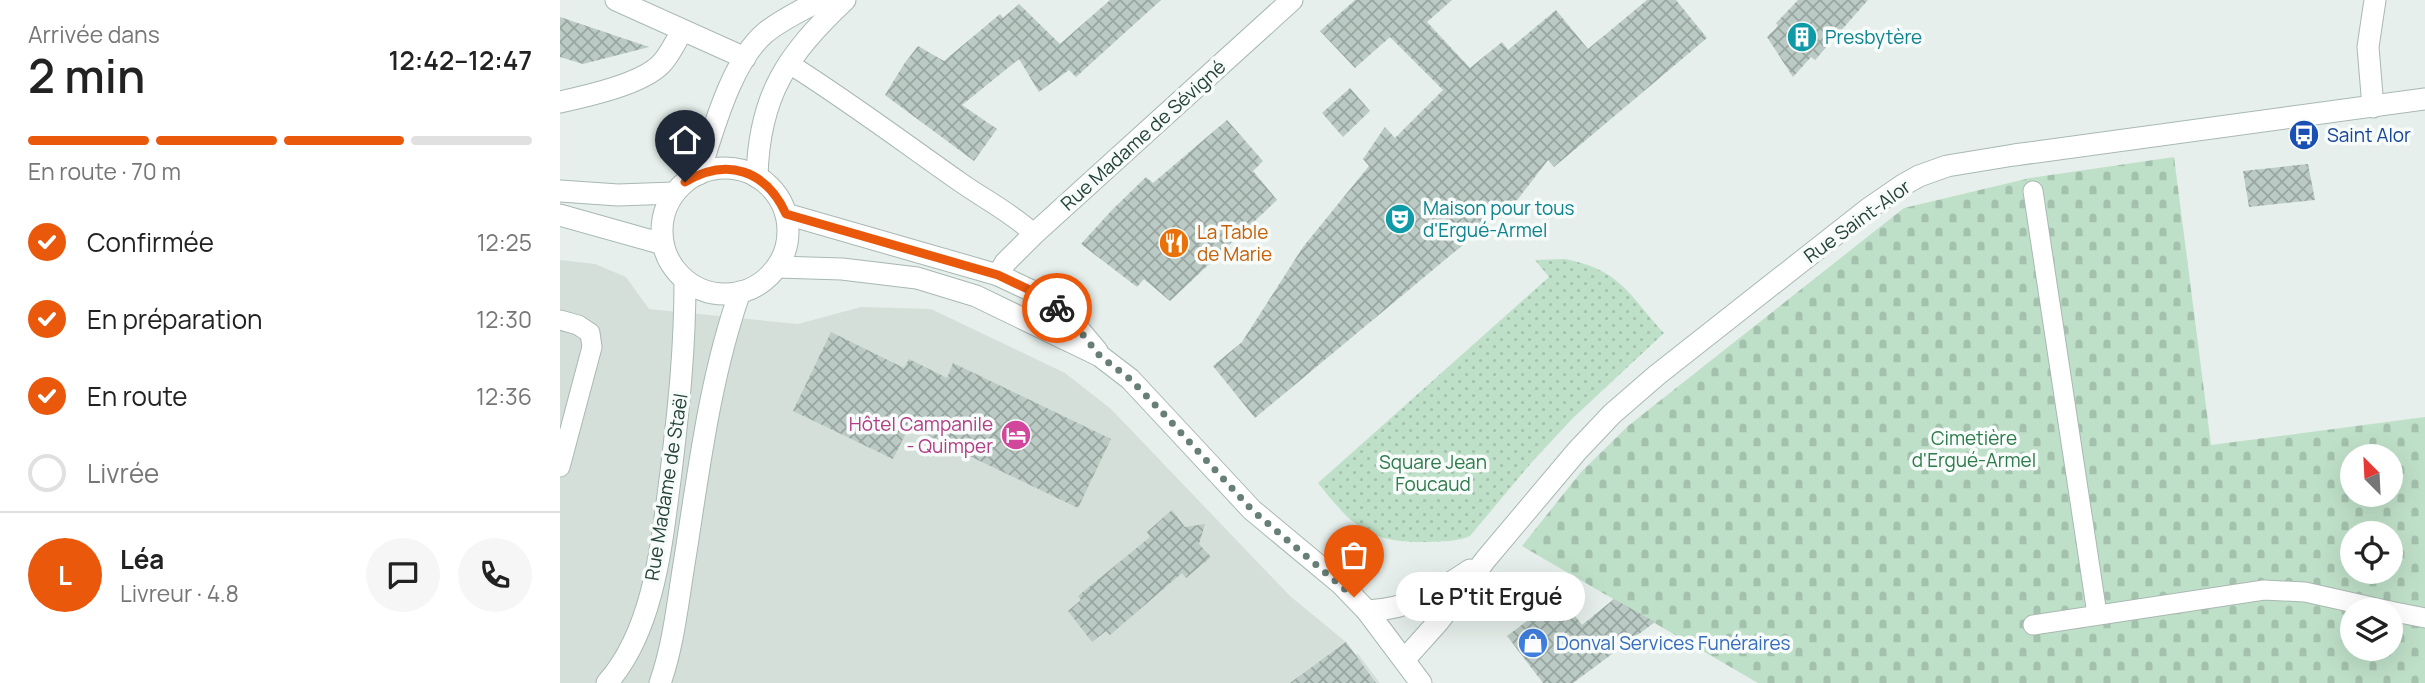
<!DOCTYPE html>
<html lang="fr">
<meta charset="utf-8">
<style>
:root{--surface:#fff;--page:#f6f6f6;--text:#222;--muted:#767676;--line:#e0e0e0;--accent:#ea580c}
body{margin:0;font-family:Manrope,sans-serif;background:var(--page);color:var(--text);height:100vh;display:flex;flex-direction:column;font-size:26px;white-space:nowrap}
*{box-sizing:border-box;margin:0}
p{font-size:23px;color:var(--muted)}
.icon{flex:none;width:38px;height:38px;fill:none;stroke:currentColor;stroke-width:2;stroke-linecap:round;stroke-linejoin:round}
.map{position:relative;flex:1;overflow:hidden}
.drawer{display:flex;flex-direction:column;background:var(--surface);width:560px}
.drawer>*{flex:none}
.needle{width:46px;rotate:336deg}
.fabs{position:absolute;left:1780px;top:444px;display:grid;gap:14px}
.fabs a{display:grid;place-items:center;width:63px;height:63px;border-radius:50%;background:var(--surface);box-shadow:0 7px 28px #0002;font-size:35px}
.pin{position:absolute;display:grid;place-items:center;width:60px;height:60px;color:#fff;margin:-72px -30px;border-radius:50% 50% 50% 0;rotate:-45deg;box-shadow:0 0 7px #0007}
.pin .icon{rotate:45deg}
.courier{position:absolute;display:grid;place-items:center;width:70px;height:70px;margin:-35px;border:5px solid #ea580c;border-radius:50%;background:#fff;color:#222;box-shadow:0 2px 9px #0007}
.bubble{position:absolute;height:49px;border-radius:24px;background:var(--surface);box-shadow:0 7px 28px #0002;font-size:23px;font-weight:600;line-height:49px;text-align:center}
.summary em{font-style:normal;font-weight:600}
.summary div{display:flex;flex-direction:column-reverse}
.summary{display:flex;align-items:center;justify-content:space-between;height:119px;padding:0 28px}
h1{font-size:46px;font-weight:600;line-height:52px}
.bar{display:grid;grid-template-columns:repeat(4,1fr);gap:10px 7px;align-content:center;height:84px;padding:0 28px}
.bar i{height:9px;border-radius:5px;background:var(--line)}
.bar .on{background:var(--accent)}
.bar p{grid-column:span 4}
.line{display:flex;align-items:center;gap:18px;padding:0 28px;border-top:2px solid var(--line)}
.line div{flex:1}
.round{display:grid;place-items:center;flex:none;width:74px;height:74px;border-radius:37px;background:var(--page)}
ol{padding:0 28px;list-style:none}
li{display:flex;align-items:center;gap:21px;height:77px}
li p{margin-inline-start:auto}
li .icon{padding:7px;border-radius:50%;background:var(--accent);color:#fff;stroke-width:4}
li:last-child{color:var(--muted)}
li i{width:38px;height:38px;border:4px solid var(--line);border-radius:50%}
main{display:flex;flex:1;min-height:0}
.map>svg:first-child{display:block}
.built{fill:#d4dfda}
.cemetery{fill:url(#cemetery-stones);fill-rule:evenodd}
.park{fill:url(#park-dots)}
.building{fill:url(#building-cross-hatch)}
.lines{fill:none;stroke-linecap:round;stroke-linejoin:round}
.service-casing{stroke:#a8b8b2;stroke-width:21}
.minor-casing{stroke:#a8b8b2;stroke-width:23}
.tertiary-casing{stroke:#a8b8b2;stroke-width:23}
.service{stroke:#fff;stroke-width:19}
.minor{stroke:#fff;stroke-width:21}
.tertiary{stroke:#fff;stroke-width:21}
.done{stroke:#687f78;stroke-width:7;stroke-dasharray:0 12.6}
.route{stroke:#ea580c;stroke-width:9}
.labels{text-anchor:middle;stroke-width:7;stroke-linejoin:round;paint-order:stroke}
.culture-label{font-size:19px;fill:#0d838f;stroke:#f7fbf9;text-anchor:start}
.street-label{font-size:19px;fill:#24423a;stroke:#f7fbf9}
.transit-label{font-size:19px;fill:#164399;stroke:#f7fbf9;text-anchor:start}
.food-label{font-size:19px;fill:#c56008;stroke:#f7fbf9;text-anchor:start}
.hotel-label{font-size:19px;fill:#b23c85;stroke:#f7fbf9;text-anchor:end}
.park-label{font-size:19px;fill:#2d7a4b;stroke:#f7fbf9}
.shop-label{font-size:19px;fill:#366cbe;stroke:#f7fbf9;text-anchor:start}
</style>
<main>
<section class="drawer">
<div class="summary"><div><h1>2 min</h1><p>Arrivée dans</p></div><em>12:42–12:47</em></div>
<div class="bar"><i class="on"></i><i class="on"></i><i class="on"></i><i></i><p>En route · 70 m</p></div>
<ol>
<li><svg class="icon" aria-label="check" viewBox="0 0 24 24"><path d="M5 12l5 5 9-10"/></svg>Confirmée<p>12:25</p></li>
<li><svg class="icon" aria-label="check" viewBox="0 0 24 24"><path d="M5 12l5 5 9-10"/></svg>En préparation<p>12:30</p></li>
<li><svg class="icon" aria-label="check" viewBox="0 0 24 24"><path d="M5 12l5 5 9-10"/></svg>En route<p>12:36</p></li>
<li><i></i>Livrée</li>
</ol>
<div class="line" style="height:126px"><b class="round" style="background:var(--accent);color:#fff">L</b><div><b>Léa</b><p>Livreur · 4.8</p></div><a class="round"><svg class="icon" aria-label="chat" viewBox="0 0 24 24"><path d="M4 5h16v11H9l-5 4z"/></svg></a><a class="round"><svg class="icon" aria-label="phone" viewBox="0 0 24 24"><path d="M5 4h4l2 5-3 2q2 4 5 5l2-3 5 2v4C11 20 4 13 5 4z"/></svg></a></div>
</section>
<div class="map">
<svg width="1865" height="683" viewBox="0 0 1865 683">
<defs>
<pattern id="cemetery-stones" width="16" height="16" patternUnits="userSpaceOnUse" patternTransform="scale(1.75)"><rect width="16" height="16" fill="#bfe0c8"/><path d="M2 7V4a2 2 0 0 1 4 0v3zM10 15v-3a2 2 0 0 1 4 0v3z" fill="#a4c1ad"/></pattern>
<pattern id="park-dots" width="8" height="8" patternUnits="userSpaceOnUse" patternTransform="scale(1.75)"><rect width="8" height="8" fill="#bfe0c8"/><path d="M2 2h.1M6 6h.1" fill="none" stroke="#a4c1ad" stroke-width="1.8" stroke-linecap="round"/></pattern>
<pattern id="building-cross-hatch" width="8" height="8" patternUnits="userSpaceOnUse" patternTransform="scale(1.75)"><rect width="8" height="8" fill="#bbcac4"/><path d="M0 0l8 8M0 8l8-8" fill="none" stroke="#98a6a0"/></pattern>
</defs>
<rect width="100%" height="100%" fill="#e6efeb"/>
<path class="built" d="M 0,260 L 35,264 L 66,277 L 89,309 L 238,324 L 301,307 L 371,309 L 505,373 L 551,409 L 730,596 L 786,642 L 795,654 L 798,654 L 820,683 L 0,683 Z"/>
<path class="cemetery" d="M 1614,157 L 1651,445 L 1865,417 L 1865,683 L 1198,683 L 962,546 L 1021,472 L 1068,426 L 1344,208 L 1470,178 ZM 1792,457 L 1830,457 L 1830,495 L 1792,495 ZM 1792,534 L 1830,534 L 1830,572 L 1792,572 ZM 1792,611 L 1830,611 L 1830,649 L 1792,649 Z"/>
<path class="park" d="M 1005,259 C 1061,270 1068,294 1104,333 L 1013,418 L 971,463 L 910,536 C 896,542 883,541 867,542 C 809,543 793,527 758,483 L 989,277 L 975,260 Z"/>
<g class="building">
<path d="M 550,0 L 601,0 L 516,77 L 509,70 L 479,92 L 459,59 L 402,105 L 437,129 L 414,161 L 325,95 L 344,64 L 358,46 L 384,61 L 440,14 L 443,18 L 459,4 L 500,44 Z"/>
<path d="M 795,0 L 892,0 L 867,22 L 910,68 L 942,42 L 948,50 L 996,10 L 1028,49 L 1087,0 L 1116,0 L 1147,38 L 994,167 L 988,160 L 958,199 L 695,418 L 653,366 L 682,342 L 743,247 L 809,166 L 803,159 L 825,127 L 835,138 L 883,90 L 830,37 L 795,68 L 760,31 Z"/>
<path d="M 1238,0 L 1308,0 L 1255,60 L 1251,57 L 1233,77 L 1207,37 L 1218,26 L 1216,23 Z"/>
<path d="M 0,17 L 89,47 L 23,64 L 0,57 Z"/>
<path d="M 790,88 L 810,111 L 783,137 L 762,113 Z"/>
<path d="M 667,120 L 703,161 L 693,171 L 717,200 L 610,301 L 584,279 L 577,287 L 521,244 L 552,210 L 586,177 L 593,183 Z"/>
<path d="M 1748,164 L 1755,200 L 1689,207 L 1683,171 Z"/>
<path d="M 271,332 L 344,368 L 349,359 L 387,378 L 393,363 L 551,439 L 518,508 L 349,427 L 333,459 L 233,411 Z"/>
<path d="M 612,510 L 625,527 L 645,524 L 639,544 L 651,557 L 626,578 L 622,573 L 550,635 L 546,631 L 532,642 L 508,611 L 521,600 L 518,596 L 590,537 L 587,532 Z"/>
<path d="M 1000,596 L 1022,625 L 1054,599 L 1095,622 L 1013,683 L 983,683 L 947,636 Z"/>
<path d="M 786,642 L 816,683 L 730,683 Z"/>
</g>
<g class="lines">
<g class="service-casing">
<g id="service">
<path d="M 228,63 C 287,100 343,142 400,182 C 424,199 452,213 474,234"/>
<path d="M 1473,191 L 1537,614"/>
<path d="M 0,320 L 18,325 L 30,333 L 32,347 L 0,467"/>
<path d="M 1830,611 L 1865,618"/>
<path d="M 1473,625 L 1704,590 L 1745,592 L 1830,611"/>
</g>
</g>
<g class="minor-casing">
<g id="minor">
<path d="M 56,0 L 185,58"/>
<path d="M 0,102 C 27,96 82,84 101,64 C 110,55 115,42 122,32"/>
<path d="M 1813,107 L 1808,47 L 1815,0"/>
<path d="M 226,214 L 438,275 L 474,292 L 496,308 L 511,320 L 537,351"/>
<path d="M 217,267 L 282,269 L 357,278 L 416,296 L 540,356 L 570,379 L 692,510 L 781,584 L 807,611 L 861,683"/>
<path d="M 438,275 L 445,263 L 474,234 L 732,0"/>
<path d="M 807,611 C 849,609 876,593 910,570"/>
<path d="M 844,660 L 879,621 L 926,559 L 1017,451 L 1052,414 L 1097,375 L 1308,209 L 1343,185 L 1359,176 L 1387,166 L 1454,155 L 1865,99"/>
</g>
</g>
<g class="tertiary-casing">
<g id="tertiary">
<circle cx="165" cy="231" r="63"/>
<path d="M 139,174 C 153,131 171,62 205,33 C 222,19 242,10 261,0"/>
<path d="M 197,177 C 199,95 227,55 285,0"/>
<path d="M 0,191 L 58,195 L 114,193"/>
<path d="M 0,215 L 103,244"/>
<path d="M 47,683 C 95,629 102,540 111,472 C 119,406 125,347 125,281"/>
<path d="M 100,683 C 114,644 118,599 125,558 C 139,469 150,377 180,292"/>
</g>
</g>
<use href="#service" class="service"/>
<use href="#minor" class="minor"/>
<use href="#tertiary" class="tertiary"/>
</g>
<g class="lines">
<path class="done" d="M 497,308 L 511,320 L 540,356 L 570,379 L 601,411 L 692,510 L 794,597"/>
<path class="route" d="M 125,182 C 167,157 206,170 226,214 L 438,275 L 474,292 L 497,308"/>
</g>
<defs>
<g id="building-disc" transform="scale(1.575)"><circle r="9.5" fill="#0f9aa8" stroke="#f7fbf9"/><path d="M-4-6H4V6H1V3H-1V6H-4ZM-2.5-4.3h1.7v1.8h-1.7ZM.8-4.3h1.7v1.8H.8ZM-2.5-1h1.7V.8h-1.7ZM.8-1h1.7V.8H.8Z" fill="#fff"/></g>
<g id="bus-disc" transform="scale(1.575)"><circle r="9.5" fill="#1a4fb4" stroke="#f7fbf9"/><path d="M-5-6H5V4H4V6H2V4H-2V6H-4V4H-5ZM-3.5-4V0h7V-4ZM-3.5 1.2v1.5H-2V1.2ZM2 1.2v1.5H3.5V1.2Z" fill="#fff"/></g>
<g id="theatre-disc" transform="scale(1.575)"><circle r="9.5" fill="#0f9aa8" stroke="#f7fbf9"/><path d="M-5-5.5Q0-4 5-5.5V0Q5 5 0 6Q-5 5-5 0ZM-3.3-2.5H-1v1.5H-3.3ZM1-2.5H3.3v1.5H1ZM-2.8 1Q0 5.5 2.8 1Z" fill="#fff"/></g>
<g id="restaurant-disc" transform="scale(1.575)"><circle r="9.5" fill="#e8710a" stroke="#f7fbf9"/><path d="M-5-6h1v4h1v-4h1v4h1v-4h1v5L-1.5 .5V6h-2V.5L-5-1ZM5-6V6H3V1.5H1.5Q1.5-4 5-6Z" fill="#fff"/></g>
<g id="hotel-disc" transform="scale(1.575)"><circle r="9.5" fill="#d1479c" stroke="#f7fbf9"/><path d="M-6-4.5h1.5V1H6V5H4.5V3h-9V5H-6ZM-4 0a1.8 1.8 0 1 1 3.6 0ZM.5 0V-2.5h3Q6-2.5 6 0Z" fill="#fff"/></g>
<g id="shop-disc" transform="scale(1.575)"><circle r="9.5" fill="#3f7fe0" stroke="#f7fbf9"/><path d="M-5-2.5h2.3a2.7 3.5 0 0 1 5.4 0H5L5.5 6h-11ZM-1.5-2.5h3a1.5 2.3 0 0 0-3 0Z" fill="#fff"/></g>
</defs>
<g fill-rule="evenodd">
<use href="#building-disc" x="1242" y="37"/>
<use href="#bus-disc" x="1744" y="135"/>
<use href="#theatre-disc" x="840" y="219"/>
<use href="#restaurant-disc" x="614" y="243"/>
<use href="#hotel-disc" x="456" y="435"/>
<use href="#shop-disc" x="973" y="643"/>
</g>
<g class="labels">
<g class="culture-label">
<text x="1265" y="44">Presbytère</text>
<text x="863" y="215">Maison pour tous<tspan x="863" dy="22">d'Ergué-Armel</tspan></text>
</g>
<g class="street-label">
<text transform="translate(583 135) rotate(-42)" y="7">Rue Madame de Sévigné</text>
<text transform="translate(1297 221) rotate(-36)" y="7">Rue Saint-Alor</text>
<text transform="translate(106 487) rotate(-81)" y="7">Rue Madame de Staël</text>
</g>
<g class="transit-label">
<text x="1767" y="142">Saint Alor</text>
</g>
<g class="food-label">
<text x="637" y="239">La Table<tspan x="637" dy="22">de Marie</tspan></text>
</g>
<g class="hotel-label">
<text x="433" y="431">Hôtel Campanile<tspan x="433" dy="22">- Quimper</tspan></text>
</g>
<g class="park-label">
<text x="1414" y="445">Cimetière<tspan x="1414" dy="22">d'Ergué-Armel</tspan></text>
<text x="873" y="469">Square Jean<tspan x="873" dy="22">Foucaud</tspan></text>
</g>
<g class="shop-label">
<text x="996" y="650">Donval Services Funéraires</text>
</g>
</g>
</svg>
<div class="fabs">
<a><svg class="needle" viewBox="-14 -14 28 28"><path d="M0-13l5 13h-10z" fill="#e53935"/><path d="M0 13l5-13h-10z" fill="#767676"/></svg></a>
<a><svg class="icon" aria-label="locate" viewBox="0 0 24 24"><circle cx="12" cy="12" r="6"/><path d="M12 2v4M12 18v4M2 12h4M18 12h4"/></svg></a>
<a><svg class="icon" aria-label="layers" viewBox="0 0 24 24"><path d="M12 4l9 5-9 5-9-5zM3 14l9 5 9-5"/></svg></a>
</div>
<div class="pin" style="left:794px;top:597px;background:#ea580c"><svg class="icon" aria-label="bag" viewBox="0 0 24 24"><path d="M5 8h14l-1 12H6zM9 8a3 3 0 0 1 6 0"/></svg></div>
<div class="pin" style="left:125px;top:182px;background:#1f2937"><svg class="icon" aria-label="home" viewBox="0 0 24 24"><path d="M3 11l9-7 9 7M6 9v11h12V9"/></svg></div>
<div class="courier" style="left:497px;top:308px"><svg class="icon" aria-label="bike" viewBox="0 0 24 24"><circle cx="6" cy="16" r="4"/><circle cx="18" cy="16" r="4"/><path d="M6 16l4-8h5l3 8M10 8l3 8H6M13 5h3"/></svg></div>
<div class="bubble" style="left:836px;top:572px;width:189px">Le P'tit Ergué</div>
</div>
</main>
